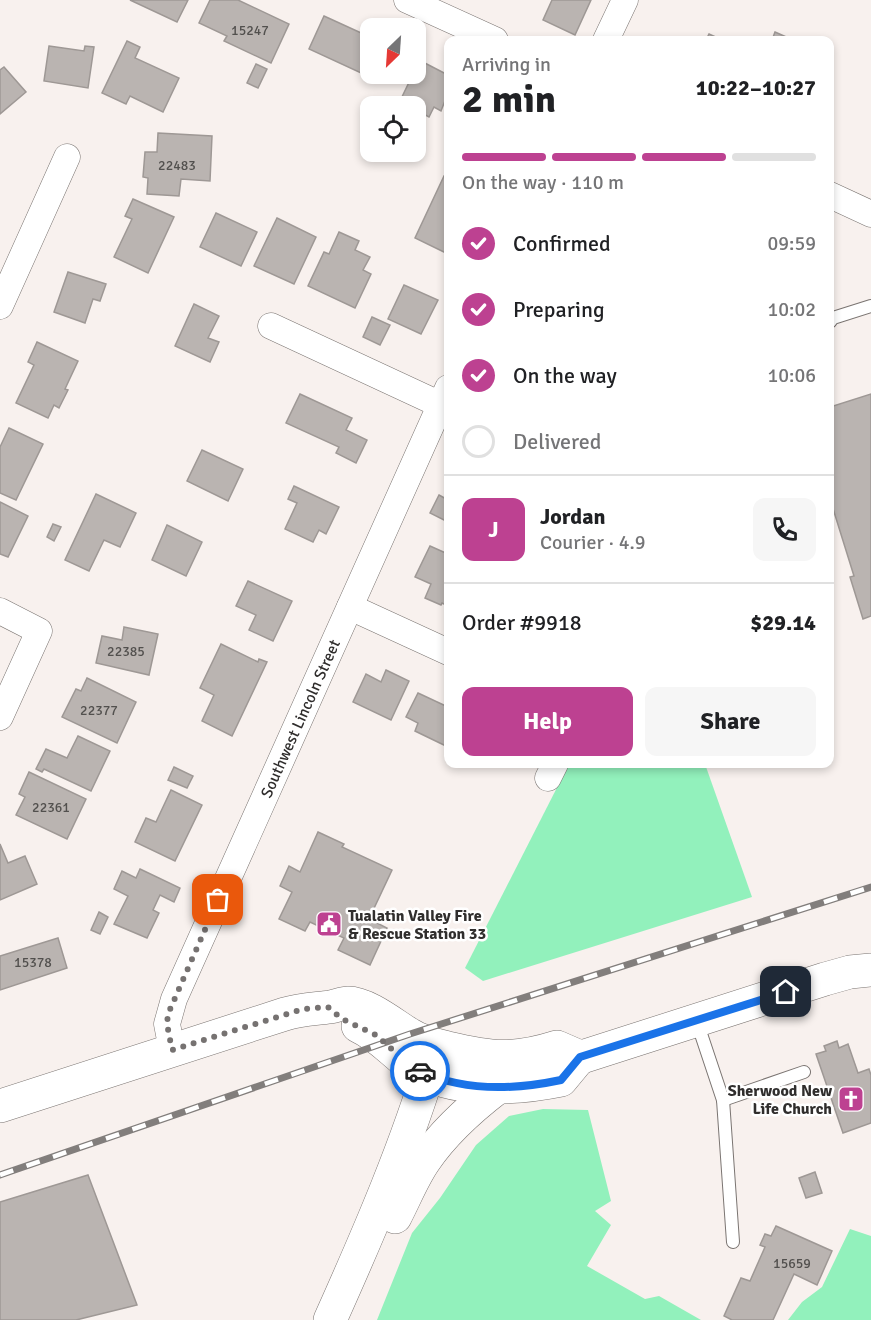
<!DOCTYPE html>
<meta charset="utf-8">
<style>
:root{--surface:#fff;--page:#f6f6f6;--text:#202124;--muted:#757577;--line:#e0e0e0;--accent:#bd4191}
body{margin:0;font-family:Signika,sans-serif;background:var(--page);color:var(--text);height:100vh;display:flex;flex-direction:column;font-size:22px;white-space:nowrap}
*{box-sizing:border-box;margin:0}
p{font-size:20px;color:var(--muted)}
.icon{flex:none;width:33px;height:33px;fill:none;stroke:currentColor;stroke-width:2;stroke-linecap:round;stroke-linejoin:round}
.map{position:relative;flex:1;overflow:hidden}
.sheet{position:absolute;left:444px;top:36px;width:390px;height:732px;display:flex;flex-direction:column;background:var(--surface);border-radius:12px;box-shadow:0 3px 9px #0003}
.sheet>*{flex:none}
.needle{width:39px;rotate:205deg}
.fabs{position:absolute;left:360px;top:18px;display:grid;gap:12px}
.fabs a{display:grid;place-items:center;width:66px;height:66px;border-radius:12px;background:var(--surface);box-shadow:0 3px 9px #0003;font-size:30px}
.pin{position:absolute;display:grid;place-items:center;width:51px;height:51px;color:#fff;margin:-26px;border-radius:12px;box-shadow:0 3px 9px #0006}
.courier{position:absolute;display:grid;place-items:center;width:60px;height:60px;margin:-30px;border:4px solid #1a73e8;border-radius:50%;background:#fff;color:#222;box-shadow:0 2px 8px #0007}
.headline em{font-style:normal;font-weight:700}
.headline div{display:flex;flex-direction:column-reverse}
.headline{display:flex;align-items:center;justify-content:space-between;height:102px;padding:0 18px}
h1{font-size:39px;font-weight:700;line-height:45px}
.bar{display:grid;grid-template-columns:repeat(4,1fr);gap:9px 6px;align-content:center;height:72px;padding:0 18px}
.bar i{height:8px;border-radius:4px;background:var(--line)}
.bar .selected{background:var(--accent)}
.bar p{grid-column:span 4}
.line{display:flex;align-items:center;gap:15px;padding:0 18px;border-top:2px solid var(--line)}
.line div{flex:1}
.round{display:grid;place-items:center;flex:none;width:63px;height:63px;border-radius:12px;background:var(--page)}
ol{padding:0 18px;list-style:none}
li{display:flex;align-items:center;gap:18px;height:66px}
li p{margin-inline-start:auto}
li .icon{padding:6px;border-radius:50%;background:var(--accent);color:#fff;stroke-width:4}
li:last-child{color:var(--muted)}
li i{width:33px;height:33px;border:3px solid var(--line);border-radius:50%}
.button{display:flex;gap:12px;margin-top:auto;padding:12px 18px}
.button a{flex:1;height:69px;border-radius:12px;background:var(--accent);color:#fff;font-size:24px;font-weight:700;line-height:69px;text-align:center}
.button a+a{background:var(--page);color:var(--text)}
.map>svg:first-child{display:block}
.green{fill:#92f1bc}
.building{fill:#bab4b1;stroke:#9e9895;stroke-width:1.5}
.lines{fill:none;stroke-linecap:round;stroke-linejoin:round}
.lane-casing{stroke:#7a7471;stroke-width:14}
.street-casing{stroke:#7a7471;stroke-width:27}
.secondary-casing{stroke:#7a7471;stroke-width:34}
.lane{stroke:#fff;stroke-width:12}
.street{stroke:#fff;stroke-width:26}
.secondary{stroke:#fff;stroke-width:33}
.rail-casing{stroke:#827e7c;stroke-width:7}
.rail{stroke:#fff;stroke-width:4.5;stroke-dasharray:14;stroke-linecap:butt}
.done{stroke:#767271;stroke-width:6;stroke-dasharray:0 10.8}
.route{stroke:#1a73e8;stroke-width:8}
.labels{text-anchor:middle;stroke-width:5;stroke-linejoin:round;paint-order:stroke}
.number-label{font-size:14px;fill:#52504e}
.street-label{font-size:16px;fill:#302e2d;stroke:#fff}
.poi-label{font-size:16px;font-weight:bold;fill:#302e2d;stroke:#fff;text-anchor:start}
</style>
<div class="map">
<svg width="871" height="1320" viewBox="0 0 871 1320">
<rect width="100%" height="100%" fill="#f8f1ee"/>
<g class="green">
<path d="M 569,764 L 705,764 L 752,897 L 483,981 L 465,968 Z"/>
<path d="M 543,1109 L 588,1110 L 611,1201 L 595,1211 L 611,1225 L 587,1266 L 645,1299 L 659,1296 L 701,1320 L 377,1320 L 412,1233 L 440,1198 L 476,1145 L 509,1116 Z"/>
<path d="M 850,1229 L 871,1236 L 871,1320 L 788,1320 L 802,1302 L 822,1287 Z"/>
</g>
<g class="building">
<path d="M 130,0 L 188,0 L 177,22 Z"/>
<path d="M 210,0 L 238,0 L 289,24 L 271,63 L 224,41 L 227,36 L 199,23 Z"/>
<path d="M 552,0 L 591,0 L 575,35 L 543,20 Z"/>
<path d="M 324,16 L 370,37 L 370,74 L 374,74 L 372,78 L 309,49 Z"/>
<path d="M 775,32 L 793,40 L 772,40 Z"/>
<path d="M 709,34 L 722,40 L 706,40 Z"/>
<path d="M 127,41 L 140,47 L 135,58 L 179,78 L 163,112 L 130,96 L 126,104 L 102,93 Z"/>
<path d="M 49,46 L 84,51 L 85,46 L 94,47 L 88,88 L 44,81 Z"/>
<path d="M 419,60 L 448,75 L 448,93 L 441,111 L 434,107 L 429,117 L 416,110 L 416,106 L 407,106 L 399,103 L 413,74 L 416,74 Z"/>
<path d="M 256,64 L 267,69 L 258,88 L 247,83 Z"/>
<path d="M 4,67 L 26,92 L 0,114 L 0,70 Z"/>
<path d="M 158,133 L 212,136 L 210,181 L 181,179 L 179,196 L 147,194 L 148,178 L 143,177 L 145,152 L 157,152 Z"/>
<path d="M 444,176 L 448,178 L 448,254 L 415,238 Z"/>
<path d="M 133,199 L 174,217 L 148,273 L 114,257 L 132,219 L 125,216 Z"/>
<path d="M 216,213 L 257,232 L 241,266 L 200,247 Z"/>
<path d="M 277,218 L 316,237 L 294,284 L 254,266 Z"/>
<path d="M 339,232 L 359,241 L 355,250 L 370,257 L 363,270 L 371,274 L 355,308 L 308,286 L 324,252 L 329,254 Z"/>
<path d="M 68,272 L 106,284 L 100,301 L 93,299 L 85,323 L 54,312 Z"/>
<path d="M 404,285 L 438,300 L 421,334 L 388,319 Z"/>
<path d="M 194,304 L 219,316 L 208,338 L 219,342 L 210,362 L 175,346 Z"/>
<path d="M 372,317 L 390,325 L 380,345 L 363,337 Z"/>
<path d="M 37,342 L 78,361 L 65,389 L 68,390 L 59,408 L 54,405 L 48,418 L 16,403 L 34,365 L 28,362 Z"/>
<path d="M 300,394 L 352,418 L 346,430 L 367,440 L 356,463 L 336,453 L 339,447 L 286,423 Z"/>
<path d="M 871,394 L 871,616 L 863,619 L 850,577 L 854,576 L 830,499 L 830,407 Z"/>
<path d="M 9,428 L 43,444 L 16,500 L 0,493 L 0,447 Z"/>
<path d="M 202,450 L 243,469 L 228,501 L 187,481 Z"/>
<path d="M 294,486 L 339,507 L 326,534 L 319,530 L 313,542 L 285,529 L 297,503 L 288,499 Z"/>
<path d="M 96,494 L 136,513 L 120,547 L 104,540 L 89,571 L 65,560 Z"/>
<path d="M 439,495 L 448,500 L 448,522 L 430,513 Z"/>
<path d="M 0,502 L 28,516 L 8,557 L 0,554 Z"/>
<path d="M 53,524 L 61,527 L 54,541 L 47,537 Z"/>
<path d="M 167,525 L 202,542 L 186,576 L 152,560 Z"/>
<path d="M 430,546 L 448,554 L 448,606 L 442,603 L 441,605 L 425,598 L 431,584 L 415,577 Z"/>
<path d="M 248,581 L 292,601 L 273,641 L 249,630 L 256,615 L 236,606 Z"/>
<path d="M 124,627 L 158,634 L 149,675 L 96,663 L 102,636 L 122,640 Z"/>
<path d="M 221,644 L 258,662 L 259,659 L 267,662 L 232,736 L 202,721 L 214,695 L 200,688 Z"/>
<path d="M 386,670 L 409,681 L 391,720 L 353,702 L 366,674 L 381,682 Z"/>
<path d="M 87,678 L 136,702 L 117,743 L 62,717 L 76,689 L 81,691 Z"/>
<path d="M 418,693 L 448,707 L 448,747 L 415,731 L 418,723 L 406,717 Z"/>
<path d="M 78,736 L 110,751 L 91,791 L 44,769 L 42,772 L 36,769 L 46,749 L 67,758 Z"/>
<path d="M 174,767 L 193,776 L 187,788 L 168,780 Z"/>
<path d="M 29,772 L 86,799 L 67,839 L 16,815 L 25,797 L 19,794 Z"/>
<path d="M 171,790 L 202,805 L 175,861 L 135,842 L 146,818 L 156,822 Z"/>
<path d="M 318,832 L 344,844 L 342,847 L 392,870 L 369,919 L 387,928 L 370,965 L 338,950 L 344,938 L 310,922 L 305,931 L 279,919 L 292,892 L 280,886 L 289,866 L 300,872 Z"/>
<path d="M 0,844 L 8,863 L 25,856 L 37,884 L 0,900 Z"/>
<path d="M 140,869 L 180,888 L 174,902 L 160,895 L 153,910 L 159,913 L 147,938 L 114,924 L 128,896 L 114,889 L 122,871 L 136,878 Z"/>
<path d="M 99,912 L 108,917 L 100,934 L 91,930 Z"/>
<path d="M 58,938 L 67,968 L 0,990 L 0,956 Z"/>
<path d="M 837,1041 L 839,1048 L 848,1044 L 858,1073 L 869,1069 L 871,1075 L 871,1123 L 843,1133 L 816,1054 L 826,1051 L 824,1046 Z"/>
<path d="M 815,1172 L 822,1193 L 806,1198 L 799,1178 Z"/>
<path d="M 88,1175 L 137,1305 L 76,1320 L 0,1320 L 0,1202 Z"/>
<path d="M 776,1226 L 832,1251 L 817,1285 L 794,1274 L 773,1320 L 732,1320 L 724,1316 L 741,1278 L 750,1281 L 765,1247 L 760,1245 L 765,1234 L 771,1236 Z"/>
</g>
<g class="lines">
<g class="lane-casing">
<g id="lane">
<path d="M 830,322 L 833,318 L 871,306"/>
<path d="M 697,1022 L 723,1100 L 804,1072"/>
<path d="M 723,1100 L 733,1242"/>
</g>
</g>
<g class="street-casing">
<g id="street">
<path d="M 407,0 L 495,40"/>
<path d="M 606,40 L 625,0"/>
<path d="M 830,195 L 871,214"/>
<path d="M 0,306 L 67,157"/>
<path d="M 271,326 L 441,405"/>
<path d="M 350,607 L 448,652"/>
<path d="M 0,611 L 39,631 L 0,717"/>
<path d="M 548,778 L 555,764"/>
<path id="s1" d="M 172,1050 L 167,1024 L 174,999 L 448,388"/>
</g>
</g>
<g class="secondary-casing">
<g id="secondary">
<path d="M 358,1026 C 380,1036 394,1054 413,1067 C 453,1094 516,1089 561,1080 L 580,1057"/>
<path d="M 560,1064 L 825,979 L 850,972 L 871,970"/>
<path d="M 428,1075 L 452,1066 L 482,1071"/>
<path d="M 0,1106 L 285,1014 C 301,1009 315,1009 330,1007 C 336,1006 343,1003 348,1003 C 367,1003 394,1025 409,1034 C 421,1042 435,1045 448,1048 C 491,1058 513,1061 557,1047 L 580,1057"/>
<path d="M 395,1217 C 405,1198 413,1177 425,1160 C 444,1132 471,1108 497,1088"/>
<path d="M 330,1320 C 369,1233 407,1145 434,1054"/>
</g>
</g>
<use href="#lane" class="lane"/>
<use href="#street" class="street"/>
<use href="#secondary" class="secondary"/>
<g class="rail-casing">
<path id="rail" d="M 0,1175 L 410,1034 L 871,887"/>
</g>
<use href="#rail" class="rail"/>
</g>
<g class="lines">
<path class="done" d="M 218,900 L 168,1014 L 167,1024 L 172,1050 L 303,1009 L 328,1007 L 342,1019 L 376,1035 L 406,1062 L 420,1071"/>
<path class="route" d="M 420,1071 C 465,1092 514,1090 561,1080 L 580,1057 L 786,992"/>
</g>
<defs>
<g id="civic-square" transform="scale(1.35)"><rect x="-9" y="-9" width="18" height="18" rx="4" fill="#bd4191" stroke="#fff"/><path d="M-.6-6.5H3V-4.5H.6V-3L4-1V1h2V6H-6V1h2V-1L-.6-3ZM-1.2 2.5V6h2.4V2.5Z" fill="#fff"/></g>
<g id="church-square" transform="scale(1.35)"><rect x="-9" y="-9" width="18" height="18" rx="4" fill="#bd4191" stroke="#fff"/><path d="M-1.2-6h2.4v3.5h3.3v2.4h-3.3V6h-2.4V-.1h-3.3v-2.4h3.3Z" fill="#fff"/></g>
</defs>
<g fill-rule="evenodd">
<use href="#civic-square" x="329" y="924"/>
<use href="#church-square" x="851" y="1099"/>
</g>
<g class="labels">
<g class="number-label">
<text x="250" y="35">15247</text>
<text x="177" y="170">22483</text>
<text x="126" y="656">22385</text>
<text x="99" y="715">22377</text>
<text x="51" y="812">22361</text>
<text x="33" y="967">15378</text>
<text x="792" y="1268">15659</text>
</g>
<g class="street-label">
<text dy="6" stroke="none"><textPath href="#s1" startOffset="360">Southwest Lincoln Street</textPath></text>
</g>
<g class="poi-label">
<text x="348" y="921">Tualatin Valley Fire<tspan x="348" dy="18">&amp; Rescue Station 33</tspan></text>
<text x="832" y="1096" text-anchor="end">Sherwood New<tspan x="832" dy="18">Life Church</tspan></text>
</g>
</g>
</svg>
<div class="fabs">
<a><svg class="needle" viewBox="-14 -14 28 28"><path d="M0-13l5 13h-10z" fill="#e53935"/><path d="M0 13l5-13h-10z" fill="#757577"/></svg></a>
<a><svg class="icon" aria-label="locate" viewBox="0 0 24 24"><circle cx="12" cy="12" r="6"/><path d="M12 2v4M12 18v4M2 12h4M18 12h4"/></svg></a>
</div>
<div class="pin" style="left:218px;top:900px;background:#ea580c"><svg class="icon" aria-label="bag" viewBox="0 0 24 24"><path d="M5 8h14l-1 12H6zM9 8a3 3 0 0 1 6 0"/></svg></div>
<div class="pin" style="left:786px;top:992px;background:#1f2937"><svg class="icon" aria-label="home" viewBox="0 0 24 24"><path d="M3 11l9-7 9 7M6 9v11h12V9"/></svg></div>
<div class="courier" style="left:420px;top:1071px"><svg class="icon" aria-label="car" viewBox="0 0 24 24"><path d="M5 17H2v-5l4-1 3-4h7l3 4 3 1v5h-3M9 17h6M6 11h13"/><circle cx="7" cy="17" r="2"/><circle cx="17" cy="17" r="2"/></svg></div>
<section class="sheet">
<div class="headline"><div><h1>2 min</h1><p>Arriving in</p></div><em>10:22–10:27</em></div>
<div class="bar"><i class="selected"></i><i class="selected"></i><i class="selected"></i><i></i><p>On the way · 110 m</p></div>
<ol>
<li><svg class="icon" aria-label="check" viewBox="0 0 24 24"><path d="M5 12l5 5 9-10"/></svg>Confirmed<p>09:59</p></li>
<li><svg class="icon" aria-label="check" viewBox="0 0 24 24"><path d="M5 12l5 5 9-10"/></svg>Preparing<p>10:02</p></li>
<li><svg class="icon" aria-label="check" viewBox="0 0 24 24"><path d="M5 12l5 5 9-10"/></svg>On the way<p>10:06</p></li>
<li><i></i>Delivered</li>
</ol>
<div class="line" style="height:108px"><b class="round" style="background:var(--accent);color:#fff">J</b><div><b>Jordan</b><p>Courier · 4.9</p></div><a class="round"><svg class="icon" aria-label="phone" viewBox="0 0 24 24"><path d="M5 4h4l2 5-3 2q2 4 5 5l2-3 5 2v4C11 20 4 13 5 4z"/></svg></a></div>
<div class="line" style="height:78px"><div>Order #9918</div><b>$29.14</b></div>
<div class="button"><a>Help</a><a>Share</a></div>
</section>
</div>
